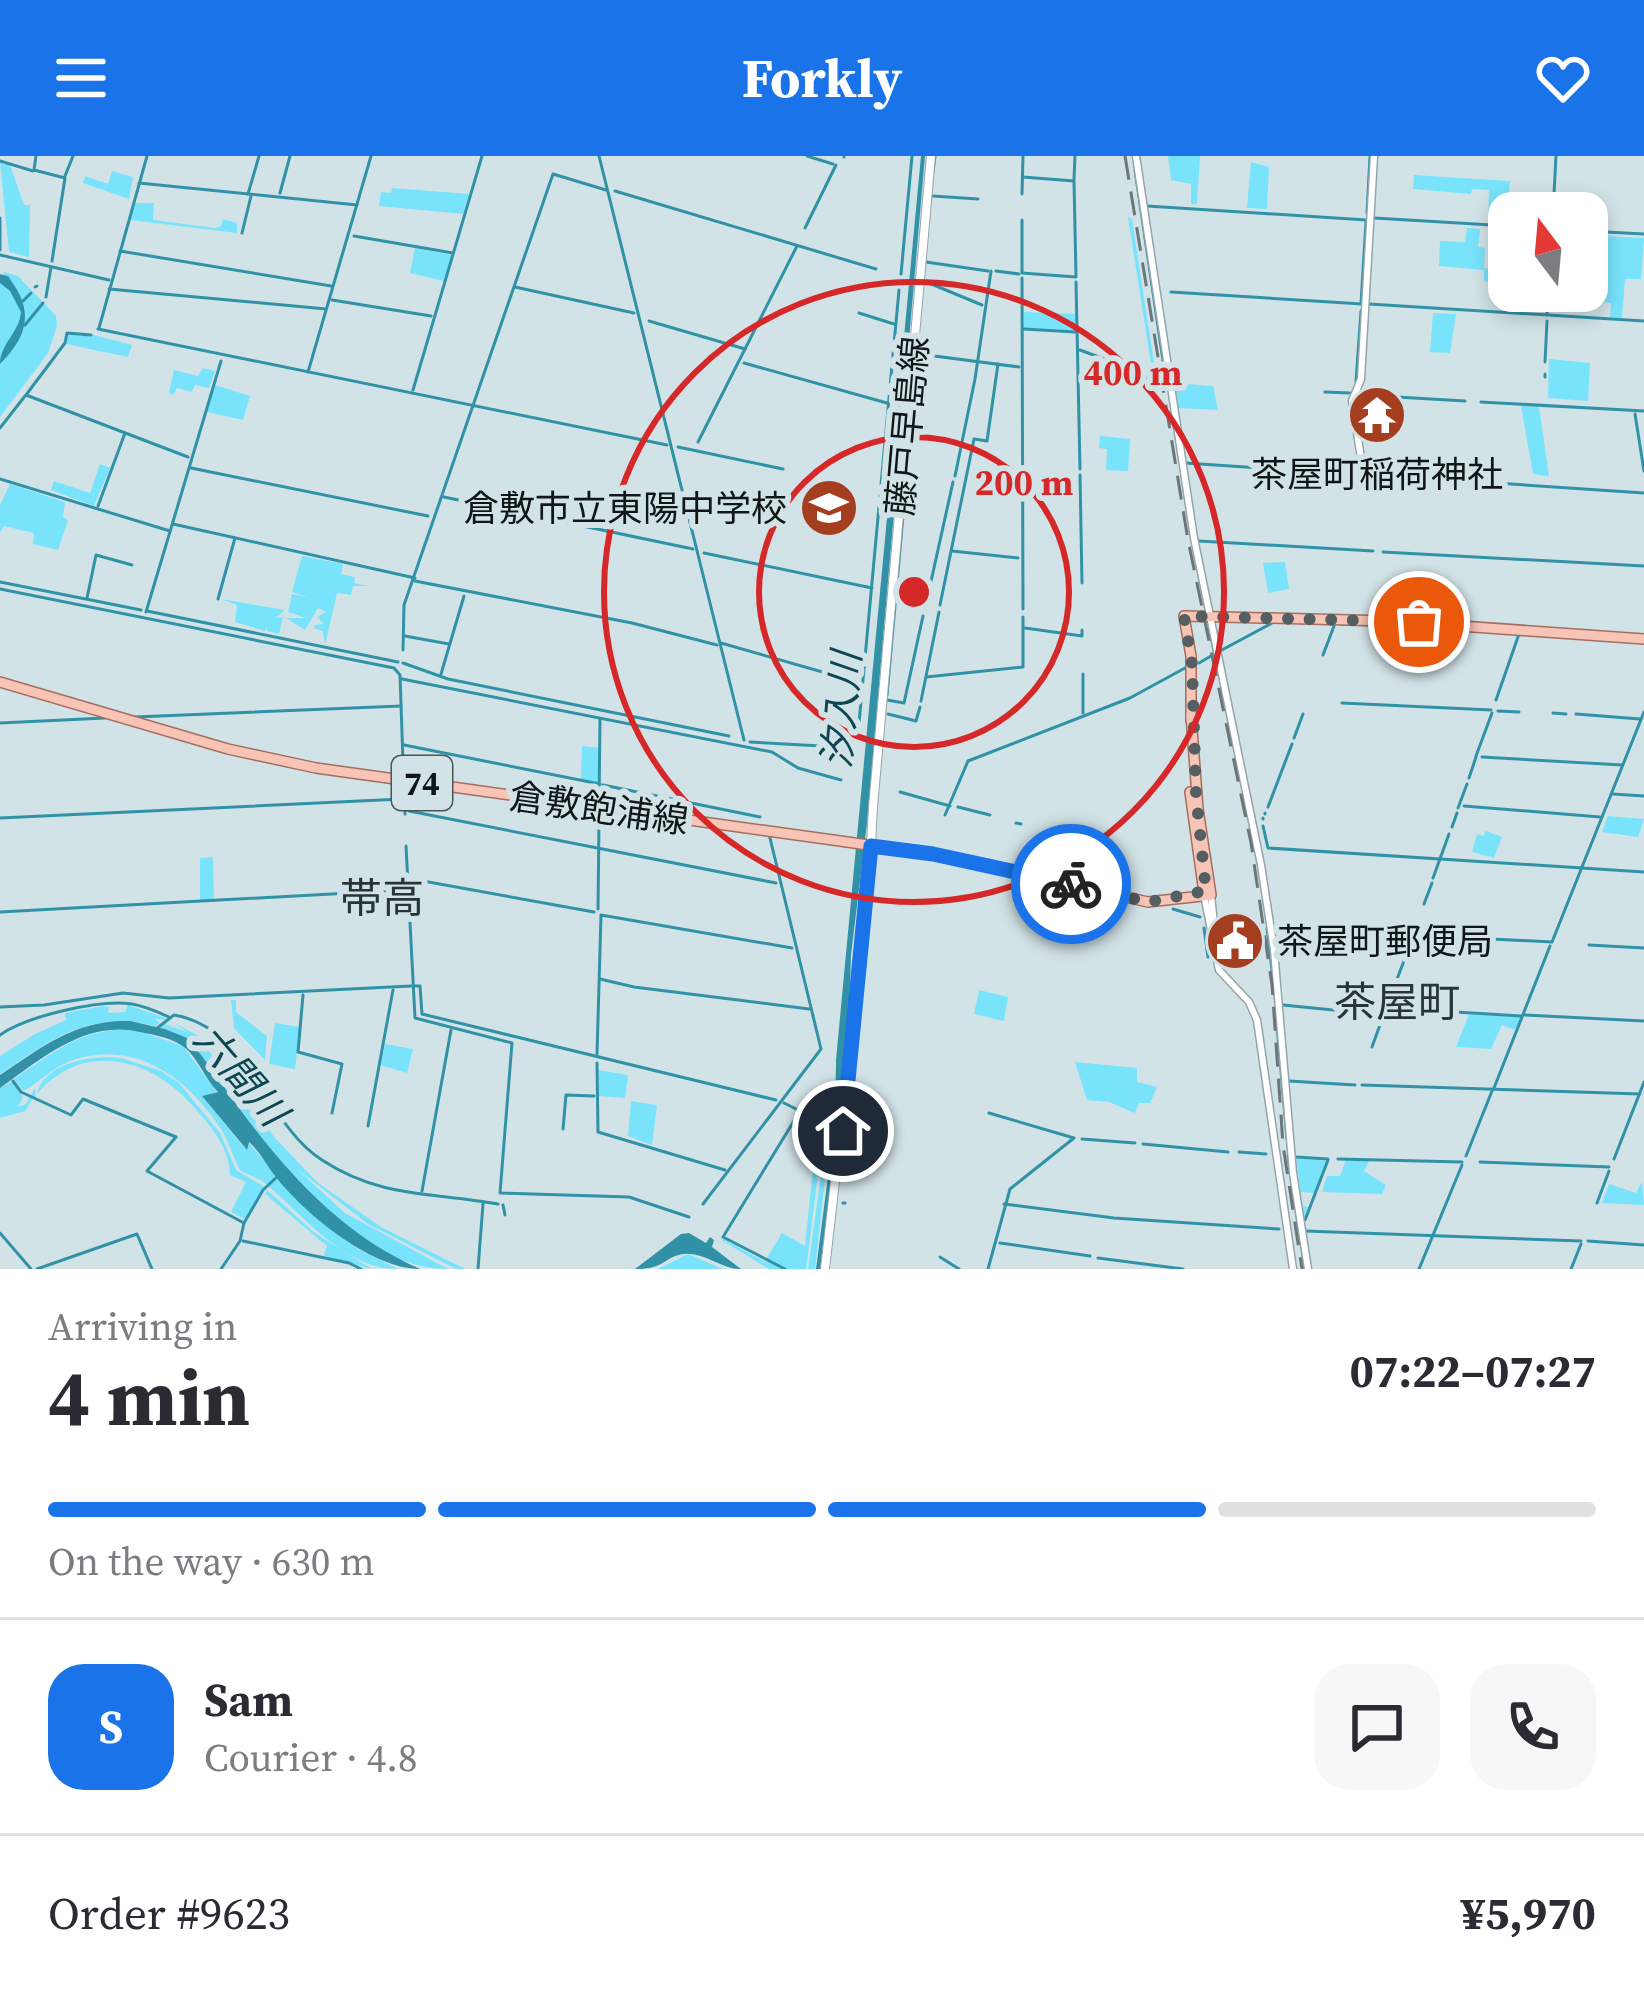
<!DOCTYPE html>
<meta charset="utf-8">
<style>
:root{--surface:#fff;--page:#f7f7f7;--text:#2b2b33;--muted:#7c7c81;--line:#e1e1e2;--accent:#1a73e8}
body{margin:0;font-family:"Source Serif 4","Noto Sans JP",serif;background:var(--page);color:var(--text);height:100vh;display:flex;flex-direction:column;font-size:45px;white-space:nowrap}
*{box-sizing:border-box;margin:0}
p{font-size:39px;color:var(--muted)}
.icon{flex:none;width:66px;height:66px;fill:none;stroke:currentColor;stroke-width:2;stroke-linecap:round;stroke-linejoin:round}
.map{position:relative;height:1113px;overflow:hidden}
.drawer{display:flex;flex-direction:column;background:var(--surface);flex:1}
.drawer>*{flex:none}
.needle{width:78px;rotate:344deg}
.tools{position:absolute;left:1488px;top:36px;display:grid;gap:24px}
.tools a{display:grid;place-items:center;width:120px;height:120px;border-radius:24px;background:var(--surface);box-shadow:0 6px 18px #0003;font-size:60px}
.pin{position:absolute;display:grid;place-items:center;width:102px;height:102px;color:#fff;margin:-51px;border:6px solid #fff;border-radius:50%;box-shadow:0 3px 12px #0007}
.courier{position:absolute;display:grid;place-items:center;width:120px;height:120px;margin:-60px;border:9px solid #1a73e8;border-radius:50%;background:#fff;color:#222;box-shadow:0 3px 15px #0007}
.headline em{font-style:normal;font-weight:700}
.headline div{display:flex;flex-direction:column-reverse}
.headline{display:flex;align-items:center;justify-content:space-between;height:204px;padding:0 48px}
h1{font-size:78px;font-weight:700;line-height:90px}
.bar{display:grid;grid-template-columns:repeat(4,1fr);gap:18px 12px;align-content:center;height:144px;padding:0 48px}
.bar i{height:15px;border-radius:9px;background:var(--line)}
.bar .on{background:var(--accent)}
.bar p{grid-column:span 4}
.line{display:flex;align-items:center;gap:30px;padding:0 48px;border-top:3px solid var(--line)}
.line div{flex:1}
.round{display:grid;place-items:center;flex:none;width:126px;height:126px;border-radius:36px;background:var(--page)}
header{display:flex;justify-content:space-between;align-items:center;height:156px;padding:0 48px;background:var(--accent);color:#fff;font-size:54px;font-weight:700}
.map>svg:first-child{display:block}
.green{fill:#79e3fc}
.water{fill:#3192a7}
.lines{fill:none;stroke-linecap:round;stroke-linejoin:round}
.stream{stroke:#3192a7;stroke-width:3}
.tertiary-casing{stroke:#95a5a9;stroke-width:9}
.secondary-casing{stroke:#95a5a9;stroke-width:10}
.primary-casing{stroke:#a36e60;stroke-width:12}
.tertiary{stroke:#fff;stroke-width:6}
.secondary{stroke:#fff;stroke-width:8}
.primary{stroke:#f7c4b6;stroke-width:9}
.rail{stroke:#6b7679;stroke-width:3;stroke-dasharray:24 12;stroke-linecap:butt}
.done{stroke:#555e61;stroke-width:12;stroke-dasharray:0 21.6}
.route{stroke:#1a73e8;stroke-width:15}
.ring{fill:none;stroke:#d62828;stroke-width:6}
.labels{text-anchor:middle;stroke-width:12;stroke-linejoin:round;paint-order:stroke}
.shield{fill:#d2e3e7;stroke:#4b5457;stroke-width:3}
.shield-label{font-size:33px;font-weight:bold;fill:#111719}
.street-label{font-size:36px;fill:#111719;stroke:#d2e3e7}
.poi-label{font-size:36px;fill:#111719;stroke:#d2e3e7}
.water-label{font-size:39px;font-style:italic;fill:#0e4752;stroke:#d2e3e7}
.quarter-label{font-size:42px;fill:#273438;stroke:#d2e3e7}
.centre{fill:#d62828;stroke:#d2e3e7;stroke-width:6}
.ring-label{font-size:36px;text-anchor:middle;font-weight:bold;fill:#d62828;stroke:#d2e3e7;stroke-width:12;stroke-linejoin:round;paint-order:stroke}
</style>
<header><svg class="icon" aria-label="menu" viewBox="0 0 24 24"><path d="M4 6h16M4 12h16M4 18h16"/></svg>Forkly<svg class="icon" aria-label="heart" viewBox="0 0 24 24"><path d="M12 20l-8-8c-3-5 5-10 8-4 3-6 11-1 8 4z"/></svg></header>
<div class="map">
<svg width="1644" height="1113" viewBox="0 0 1644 1113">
<rect width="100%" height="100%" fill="#d2e3e7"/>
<g class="green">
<path d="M 1168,0 L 1200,0 L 1197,48 L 1191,48 L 1191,28 L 1171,24 Z"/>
<path d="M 0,6 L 10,9 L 24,49 L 30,49 L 29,101 L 9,96 Z"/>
<path d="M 1251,6 L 1269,11 L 1267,53 L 1247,52 Z"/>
<path d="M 112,15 L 133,21 L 129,43 L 83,27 L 85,20 L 108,28 Z"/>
<path d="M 1414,19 L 1510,25 L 1506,69 L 1488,68 L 1489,34 L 1472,33 L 1471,38 L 1413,33 Z"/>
<path d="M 392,32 L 469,38 L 463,58 L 379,50 L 381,36 L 391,37 Z"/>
<path d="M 134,47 L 154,47 L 153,64 L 215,72 L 221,70 L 223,63 L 237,67 L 237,77 L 130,64 Z"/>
<path d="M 1128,61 L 1132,63 L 1157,226 L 1136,214 L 1135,207 L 1144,207 L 1145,219 L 1153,221 Z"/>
<path d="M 1467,72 L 1480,73 L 1478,91 L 1485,92 L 1484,112 L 1494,114 L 1493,127 L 1484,125 L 1484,114 L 1439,110 L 1440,85 L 1465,86 Z"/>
<path d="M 1587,79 L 1644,82 L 1641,123 L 1625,123 L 1622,162 L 1610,161 L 1611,147 L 1581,144 L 1582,135 L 1587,135 Z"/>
<path d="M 415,92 L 452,99 L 444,125 L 410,117 Z"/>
<path d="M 4,116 L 18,120 L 56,160 L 57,170 L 48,197 L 0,261 L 0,126 Z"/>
<path d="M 1024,156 L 1076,158 L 1076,175 L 1024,172 Z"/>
<path d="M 1433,157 L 1456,158 L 1450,197 L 1430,196 Z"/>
<path d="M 68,178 L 94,179 L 132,189 L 128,201 L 66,188 Z"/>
<path d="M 1549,203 L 1590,207 L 1588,245 L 1548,242 Z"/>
<path d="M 203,212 L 215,215 L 209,232 L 195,229 L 192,236 L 177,232 L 173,239 L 169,237 L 174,214 L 198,220 Z"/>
<path d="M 1172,227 L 1213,230 L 1218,254 L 1177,252 Z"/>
<path d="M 215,229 L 250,240 L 243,264 L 207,256 Z"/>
<path d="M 1363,241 L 1400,243 L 1402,256 L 1381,256 L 1380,251 L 1386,247 L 1371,247 L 1368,250 L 1372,252 L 1373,267 L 1364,269 L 1366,276 L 1362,277 L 1357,245 Z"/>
<path d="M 1521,250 L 1539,251 L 1549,320 L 1533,318 Z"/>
<path d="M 1100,280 L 1130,283 L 1128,315 L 1106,314 L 1107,293 L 1099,292 Z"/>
<path d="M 100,308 L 110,312 L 94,350 L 51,334 L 54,325 L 90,337 Z"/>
<path d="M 10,328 L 65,346 L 63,361 L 68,364 L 58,394 L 33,388 L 34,377 L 4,370 L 0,377 L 0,349 Z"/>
<path d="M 302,400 L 343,408 L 341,418 L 355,421 L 354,427 L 367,430 L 353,430 L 351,439 L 337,437 L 325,489 L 323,475 L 314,472 L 315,469 L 324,468 L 317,461 L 326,456 L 318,452 L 305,474 L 286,462 L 306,462 L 288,456 L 292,438 L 308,441 L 292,436 Z"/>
<path d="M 1285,406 L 1289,433 L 1268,437 L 1263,407 Z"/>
<path d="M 221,443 L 285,454 L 275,462 L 283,461 L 279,478 L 267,475 L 267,471 L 265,475 L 235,466 L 237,449 Z"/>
<path d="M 582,590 L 599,592 L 599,627 L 581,623 Z"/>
<path d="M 1608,660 L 1644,663 L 1638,681 L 1602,676 Z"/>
<path d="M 1486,675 L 1502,681 L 1494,702 L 1472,696 L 1477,678 L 1483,680 Z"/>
<path d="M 213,701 L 214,745 L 200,745 L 200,702 Z"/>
<path d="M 979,834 L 1008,841 L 1004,865 L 974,858 Z"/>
<path d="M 231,844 L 236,844 L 236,856 L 267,880 L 265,904 L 234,872 Z"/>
<path d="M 128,849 L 171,864 L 155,863 L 160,867 L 155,870 C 87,855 54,882 0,918 L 0,900 L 35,878 L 66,864 L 65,857 L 103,850 L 109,851 L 108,857 L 125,856 Z"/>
<path d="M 1469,858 L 1521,861 L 1515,874 L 1502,869 L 1491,893 L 1456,891 Z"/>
<path d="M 172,866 L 197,879 L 275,982 L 318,1027 L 381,1071 L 465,1113 L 456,1113 L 368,1068 L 297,1013 L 345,1057 L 448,1113 C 361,1113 283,1011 236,947 C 213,916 197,881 159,871 L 162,867 L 187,876 Z"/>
<path d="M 275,867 L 300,871 L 295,913 L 269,908 Z"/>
<path d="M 130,872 L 183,890 L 217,936 L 202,940 L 246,994 L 248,986 L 304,1051 L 358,1093 L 398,1113 C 345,1113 304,1060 266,1028 C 259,1022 250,1020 241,1015 C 233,1002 229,986 221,973 C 187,921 134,882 70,905 C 52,912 38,927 24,935 L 14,923 C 56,895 75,876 130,872 Z"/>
<path d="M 385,888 L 413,893 L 407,917 L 381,909 Z"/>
<path d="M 121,902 L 161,915 L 179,927 L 220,977 L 236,1014 L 265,1031 L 245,1063 L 231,1056 L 246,1026 L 230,1019 C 230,990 207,966 192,949 C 150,902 83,884 37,938 C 44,906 93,899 121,902 Z"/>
<path d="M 1075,906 L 1137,912 L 1137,926 L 1157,931 L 1150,947 L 1139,947 L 1135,957 L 1109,946 L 1087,944 Z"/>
<path d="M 836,911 L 836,959 L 827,1004 L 815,1113 L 808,1113 Z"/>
<path d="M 599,914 L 628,919 L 625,942 L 599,940 Z"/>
<path d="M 13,925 L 23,941 L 18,951 L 26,948 L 35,932 L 36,943 L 33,942 L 25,955 L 0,962 L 0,932 Z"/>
<path d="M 631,945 L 657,949 L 652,989 L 628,980 Z"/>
<path d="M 815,992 L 821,994 L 806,1113 L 769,1113 L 723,1085 L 721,1082 L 769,1108 L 765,1105 L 782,1077 L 805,1090 Z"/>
<path d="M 1296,1002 L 1327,1005 L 1314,1037 L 1301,1036 L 1303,1050 L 1308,1051 L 1304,1062 Z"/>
<path d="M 1346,1004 L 1369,1005 L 1364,1015 L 1386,1029 L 1382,1038 L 1322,1036 L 1327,1020 L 1340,1020 Z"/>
<path d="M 1642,1025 L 1644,1049 L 1602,1047 L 1609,1028 L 1636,1037 Z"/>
<path d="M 267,1034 L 315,1077 L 372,1113 L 324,1100 L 327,1090 L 265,1038 Z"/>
<path d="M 688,1098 L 723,1113 L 658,1113 Z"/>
</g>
<g class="water">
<path d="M 921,0 L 925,0 L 867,667 L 851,799 L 848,891 L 820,1113 L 816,1113 L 836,959 L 836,904 Z"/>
<path d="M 0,118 C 13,122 6,118 14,129 C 34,159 25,183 0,208 C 0,188 19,177 21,156 L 10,135 L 0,127 Z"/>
<path d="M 130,865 L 165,873 L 187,882 C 208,905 224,932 242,956 C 291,1022 345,1080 420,1113 C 370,1113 300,1054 272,1016 C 265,1006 259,995 249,986 L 247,994 L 202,940 L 218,936 C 205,923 198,902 184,891 C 172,882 155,879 140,876 C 86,863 41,903 0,932 L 0,919 C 42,891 76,863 130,865 Z"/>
<path d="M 689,1077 L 706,1087 L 710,1081 L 714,1084 L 712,1091 L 741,1113 C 721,1113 703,1095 683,1098 C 662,1102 666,1113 635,1113 L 681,1078 Z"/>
</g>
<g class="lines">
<g class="stream">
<path d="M 36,0 L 34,14 L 65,22 L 52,105"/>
<path d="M 599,0 L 744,584"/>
<path d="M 807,0 L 833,8"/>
<path d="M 844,1 L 844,0"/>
<path d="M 0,5 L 33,15"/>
<path d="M 1135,14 L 1165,218"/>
<path d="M 933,16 L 935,0"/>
<path d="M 65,20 L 73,0"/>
<path d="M 1074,23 L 1075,0"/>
<path d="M 139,27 L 357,49"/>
<path d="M 615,35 L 876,113"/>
<path d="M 280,37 L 290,0"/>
<path d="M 248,38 L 259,0"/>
<path d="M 1022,38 L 1023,0"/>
<path d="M 933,40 L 978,43"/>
<path d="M 1147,50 L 1366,64"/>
<path d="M 1367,57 L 1370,0"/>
<path d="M 1553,57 L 1556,0"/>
<path d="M 0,62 L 0,94"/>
<path d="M 1374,62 L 1509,70"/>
<path d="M 1022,64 L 1022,116"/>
<path d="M 805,72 L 836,9"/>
<path d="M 1587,75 L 1644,78"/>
<path d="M 242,77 L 251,40"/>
<path d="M 354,80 L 453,97"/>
<path d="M 120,95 L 331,130"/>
<path d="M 0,99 L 109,124"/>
<path d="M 926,106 L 988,115"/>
<path d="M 996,115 L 1019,118"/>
<path d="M 1022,117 L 1076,121 L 1074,25 L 1023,21"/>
<path d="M 901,118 L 912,0"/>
<path d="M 1022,122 L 1023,453"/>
<path d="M 924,125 L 982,149"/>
<path d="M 1076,126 L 1080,313"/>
<path d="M 35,131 L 37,130"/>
<path d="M 515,131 L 634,157"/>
<path d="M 109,133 L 326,153"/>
<path d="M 1171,136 L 1362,148"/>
<path d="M 46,141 L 51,111"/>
<path d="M 332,144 L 431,160"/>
<path d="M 23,145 L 31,137"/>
<path d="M 1361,147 L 1366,66"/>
<path d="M 1369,148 L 1644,165"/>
<path d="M 859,157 L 894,168"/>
<path d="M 1547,157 L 1549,135"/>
<path d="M 649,165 L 745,193"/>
<path d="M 25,169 L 43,147"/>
<path d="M 99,172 L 147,0"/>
<path d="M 98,173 L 667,289"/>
<path d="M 1024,173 L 1075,176"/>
<path d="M 91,179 L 67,177 L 65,187 L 26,239 L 188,301"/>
<path d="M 1080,194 L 1131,213"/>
<path d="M 919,198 L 1019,211"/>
<path d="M 1545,206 L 1547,165"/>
<path d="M 744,207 L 887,247"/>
<path d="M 308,216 L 371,0"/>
<path d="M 1136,216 L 1157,228"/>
<path d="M 1545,221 L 1545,218"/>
<path d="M 1356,225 L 1361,155"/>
<path d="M 413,234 L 482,0"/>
<path d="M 1325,236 L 1350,237"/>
<path d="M 1363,239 L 1465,245"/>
<path d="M 1481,246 L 1644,255"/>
<path d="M 913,249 L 918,193"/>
<path d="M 1635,258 L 1644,315"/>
<path d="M 0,272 L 25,240"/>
<path d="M 698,286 L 797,90"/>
<path d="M 678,291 L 783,313"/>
<path d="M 1185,307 L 1350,318"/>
<path d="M 191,312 L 428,360"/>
<path d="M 1080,319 L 1082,427"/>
<path d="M 955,320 L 975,223 L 991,115"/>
<path d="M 1396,320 L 1407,321"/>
<path d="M 1421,322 L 1644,337"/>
<path d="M 0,323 L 170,375"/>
<path d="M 444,341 L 693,393"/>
<path d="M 98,350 L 125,277"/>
<path d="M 173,368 L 415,422"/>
<path d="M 1199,385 L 1373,395"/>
<path d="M 952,395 L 1018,402"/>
<path d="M 1383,396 L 1644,410"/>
<path d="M 704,397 L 872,432"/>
<path d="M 415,425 L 632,467 L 717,489"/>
<path d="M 0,426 L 141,454"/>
<path d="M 0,433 L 394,512 L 400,519 L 403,606"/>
<path d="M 87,442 L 96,399 L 132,409"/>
<path d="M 218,443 L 235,382"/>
<path d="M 926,448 L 953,326"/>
<path d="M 940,449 L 974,283 L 987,285 L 998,208"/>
<path d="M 147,455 L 398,506"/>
<path d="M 146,456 L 221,205"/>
<path d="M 1341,468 L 1403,470"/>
<path d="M 1025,472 L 1082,480 L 1082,474"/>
<path d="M 1209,472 L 1215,499"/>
<path d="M 405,480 L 449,488"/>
<path d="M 721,487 L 861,527"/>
<path d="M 403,494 L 404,449 L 553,18 L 606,34"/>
<path d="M 1220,495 L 1272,467"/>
<path d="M 1323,499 L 1334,470"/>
<path d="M 403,507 L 448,523 L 729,580"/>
<path d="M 1199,507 L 1216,497"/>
<path d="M 441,518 L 464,440"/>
<path d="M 926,521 L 1023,511 L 1023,461"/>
<path d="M 402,523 L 772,596 L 798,612 L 841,624"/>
<path d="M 887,539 L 912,259"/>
<path d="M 887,544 L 904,547 L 923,460"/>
<path d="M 1496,544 L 1519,478"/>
<path d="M 921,545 L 939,456"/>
<path d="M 1342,547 L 1491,554"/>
<path d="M 1498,555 L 1519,556"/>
<path d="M 1227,556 L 1231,576"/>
<path d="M 1083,557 L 1083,518"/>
<path d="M 1553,557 L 1566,558"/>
<path d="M 888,558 L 916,565 L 920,551"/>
<path d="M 1576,558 L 1640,563"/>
<path d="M 135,561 L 401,550"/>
<path d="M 0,567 L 105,562"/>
<path d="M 1294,582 L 1303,558"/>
<path d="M 750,586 L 839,591 L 859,567 L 899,134"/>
<path d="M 404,589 L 600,628"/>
<path d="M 1476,600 L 1492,557"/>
<path d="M 1482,601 L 1622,609"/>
<path d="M 1469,622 L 1476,601"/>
<path d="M 603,629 L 760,661"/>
<path d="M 900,636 L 950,650"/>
<path d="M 1613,638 L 1644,640"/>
<path d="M 405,644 L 405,658"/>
<path d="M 599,648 L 600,563"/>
<path d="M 1464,650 L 1600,661"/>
<path d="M 958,651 L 990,659"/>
<path d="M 1268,651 L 1292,588"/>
<path d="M 1458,652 L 1467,628"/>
<path d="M 409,655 L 776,727"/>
<path d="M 1265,658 L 1265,657"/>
<path d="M 945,659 L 968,605 L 1130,542 L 1185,512"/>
<path d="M 0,662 L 402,643"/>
<path d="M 1263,663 L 1263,662"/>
<path d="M 1016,667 L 1021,668"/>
<path d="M 1263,670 L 1268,692 L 1644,716"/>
<path d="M 1452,671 L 1457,657"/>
<path d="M 406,690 L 415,862 L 512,887 L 500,1037 L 629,1041 L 689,1061"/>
<path d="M 1433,722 L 1449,678"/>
<path d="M 412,723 L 594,756"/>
<path d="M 1424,748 L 1432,727"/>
<path d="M 598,753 L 599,665"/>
<path d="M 1173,753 L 1200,761"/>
<path d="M 0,756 L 405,734"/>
<path d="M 1204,772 L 1208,801"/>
<path d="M 1267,772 L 1276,848"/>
<path d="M 1273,772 L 1411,781"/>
<path d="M 1413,779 L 1552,786 L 1644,556"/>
<path d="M 1589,789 L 1644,792"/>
<path d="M 600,823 L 634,831 L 809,853"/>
<path d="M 414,830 L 420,830 L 422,858 L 776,944"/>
<path d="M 303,839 L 298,896 L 342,908 L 332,957"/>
<path d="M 1390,841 L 1411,787"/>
<path d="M 1283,849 L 1383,859"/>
<path d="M 0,851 L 44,849 L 123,837 L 169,842 L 411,830"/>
<path d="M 1391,852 L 1521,860"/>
<path d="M 1276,858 L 1287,983"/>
<path d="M 1525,859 L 1644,865"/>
<path d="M 156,873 L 174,859 C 251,872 264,967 322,1004 C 381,1043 435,1036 498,1048"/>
<path d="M 0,879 C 27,860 100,843 132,848 C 144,850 158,856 169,861"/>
<path d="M 1372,891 L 1388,847"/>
<path d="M 597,898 L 601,759 L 792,792"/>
<path d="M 597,907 L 598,976 L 725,1014"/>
<path d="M 13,925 L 21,936 L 71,959 L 83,943 L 176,981 L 147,1015 L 244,1067 L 240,1085 L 221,1113"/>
<path d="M 1289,925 L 1355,929"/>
<path d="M 1362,929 L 1640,938"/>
<path d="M 1494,932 L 1550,790"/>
<path d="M 784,947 L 800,955 L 723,1081 L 785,1113"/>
<path d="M 368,970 L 393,834"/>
<path d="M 563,973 L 566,939 L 594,940"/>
<path d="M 1082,983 L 1135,987"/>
<path d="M 1143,988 L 1228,996"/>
<path d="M 1239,996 L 1266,998"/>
<path d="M 1288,1000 L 1305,1113"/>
<path d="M 1466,1000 L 1492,935"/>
<path d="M 1296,1001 L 1328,1003"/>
<path d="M 1338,1003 L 1462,1006"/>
<path d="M 1614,1003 L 1644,926"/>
<path d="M 1480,1006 L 1609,1011"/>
<path d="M 422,1035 L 451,874"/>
<path d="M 843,1047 L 845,1047"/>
<path d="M 1597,1047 L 1609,1015"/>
<path d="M 703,1048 L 821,893 L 770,682"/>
<path d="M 1004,1048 L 1114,1062 L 1279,1073"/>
<path d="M 503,1049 L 505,1059"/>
<path d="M 1305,1064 L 1328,1004"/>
<path d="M 244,1067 L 263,1034 L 280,1018"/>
<path d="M 1305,1075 L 1581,1085"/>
<path d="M 0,1077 L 31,1113"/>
<path d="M 243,1085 L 349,1107 L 361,1113"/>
<path d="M 1588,1085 L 1644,1089"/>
<path d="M 1000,1087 L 1090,1100"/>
<path d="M 940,1101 L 959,1113"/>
<path d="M 1098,1102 L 1183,1113"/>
<path d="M 37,1113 L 137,1078 L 152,1113"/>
<path d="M 478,1113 L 483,1048"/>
<path d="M 988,1113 L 1010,1033 L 1074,982 L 989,957"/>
<path d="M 1419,1113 L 1462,1009"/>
<path d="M 1571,1113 L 1581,1088"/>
</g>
<g class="tertiary-casing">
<g id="tertiary">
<path d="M 1136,0 L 1194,382 L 1261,709 L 1274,794 L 1293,1017 L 1308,1113"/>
<path d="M 1364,321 L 1352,245 L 1361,223 L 1374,0"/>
<path d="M 1204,739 L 1219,814 L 1249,846 L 1257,864 L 1293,1113"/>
<path d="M 1211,739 L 1217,796"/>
</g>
</g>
<g class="secondary-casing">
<path id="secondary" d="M 825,1113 L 869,727 L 873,651 L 931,0"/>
</g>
<g class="primary-casing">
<g id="primary">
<path d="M 0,526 L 228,593 L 316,612 L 933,698 L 1148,746 L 1211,739 L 1198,653 L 1191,559"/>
<path d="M 1191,565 L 1191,500 L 1184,460 L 1390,465 L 1644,483"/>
<path d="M 1190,636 L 1204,737"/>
</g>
</g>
<use href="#tertiary" class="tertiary"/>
<use href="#secondary" class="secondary"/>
<use href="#primary" class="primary"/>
<path class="rail" d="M 1125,0 L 1188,384 L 1251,687 L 1272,829 L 1283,989 L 1302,1113"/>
</g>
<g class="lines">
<path class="done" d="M 1071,728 L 1148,746 L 1206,735 L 1196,638 L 1192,508 L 1184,460 L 1419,466"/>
<path class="route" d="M 843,975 L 871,690 L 933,698 L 1071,728"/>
</g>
<g class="ring">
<circle cx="914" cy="436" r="155"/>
<circle cx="914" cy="436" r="310"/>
</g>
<defs>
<g id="temple-disc" transform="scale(3)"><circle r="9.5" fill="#a53d1f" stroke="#d2e3e7"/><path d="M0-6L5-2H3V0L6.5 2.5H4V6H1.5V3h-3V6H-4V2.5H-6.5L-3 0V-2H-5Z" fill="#fff"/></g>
<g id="school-disc" transform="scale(3)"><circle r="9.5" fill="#a53d1f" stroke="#d2e3e7"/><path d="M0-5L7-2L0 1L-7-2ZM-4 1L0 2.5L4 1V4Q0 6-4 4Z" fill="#fff"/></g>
<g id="civic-disc" transform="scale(3)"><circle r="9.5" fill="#a53d1f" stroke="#d2e3e7"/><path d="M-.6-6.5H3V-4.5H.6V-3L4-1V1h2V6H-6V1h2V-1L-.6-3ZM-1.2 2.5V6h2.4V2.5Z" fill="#fff"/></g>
</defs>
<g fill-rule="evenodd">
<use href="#temple-disc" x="1377" y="259"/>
<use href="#school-disc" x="829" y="352"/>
<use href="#civic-disc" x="1235" y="785"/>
</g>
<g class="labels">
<rect class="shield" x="392" y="600" width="60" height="54" rx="9"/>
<g class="shield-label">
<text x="422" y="639">74</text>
</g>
<g class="street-label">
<text transform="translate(907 270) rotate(-85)" y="13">藤戸早島線</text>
<text transform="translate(599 652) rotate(8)" y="13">倉敷飽浦線</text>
</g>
<g class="poi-label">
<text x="1377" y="331">茶屋町稲荷神社</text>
<text x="787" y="365" text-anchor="end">倉敷市立東陽中学校</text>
<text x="1277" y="798" text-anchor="start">茶屋町郵便局</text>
</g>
<g class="water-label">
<text transform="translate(841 554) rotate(-85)" y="14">汐入川</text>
<text transform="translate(241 919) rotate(49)" y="14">六間川</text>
</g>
<g class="quarter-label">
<text x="382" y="757">帯高</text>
<text x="1397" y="861">茶屋町</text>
</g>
</g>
<circle cx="914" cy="436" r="18" class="centre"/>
<g class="ring-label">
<text x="1133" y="229">400 m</text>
<text x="1024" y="339">200 m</text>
</g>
</svg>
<div class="tools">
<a><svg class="needle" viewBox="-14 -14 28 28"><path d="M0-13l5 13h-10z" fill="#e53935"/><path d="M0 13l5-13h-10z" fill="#7c7c81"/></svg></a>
</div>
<div class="pin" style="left:1419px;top:466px;background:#ea580c"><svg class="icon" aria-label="bag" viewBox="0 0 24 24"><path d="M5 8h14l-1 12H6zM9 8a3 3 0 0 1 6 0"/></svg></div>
<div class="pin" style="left:843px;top:975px;background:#1f2937"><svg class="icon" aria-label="home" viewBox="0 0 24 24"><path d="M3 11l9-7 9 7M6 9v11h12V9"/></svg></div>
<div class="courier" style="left:1071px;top:728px"><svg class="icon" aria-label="bike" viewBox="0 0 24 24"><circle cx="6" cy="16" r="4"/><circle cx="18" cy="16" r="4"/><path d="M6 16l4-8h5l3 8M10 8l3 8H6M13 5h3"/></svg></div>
</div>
<section class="drawer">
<div class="headline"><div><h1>4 min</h1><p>Arriving in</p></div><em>07:22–07:27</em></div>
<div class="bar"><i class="on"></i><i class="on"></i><i class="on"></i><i></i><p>On the way · 630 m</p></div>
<div class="line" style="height:216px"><b class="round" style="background:var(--accent);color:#fff">S</b><div><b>Sam</b><p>Courier · 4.8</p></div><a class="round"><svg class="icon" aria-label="chat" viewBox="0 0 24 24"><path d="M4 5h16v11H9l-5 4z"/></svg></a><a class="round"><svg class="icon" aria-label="phone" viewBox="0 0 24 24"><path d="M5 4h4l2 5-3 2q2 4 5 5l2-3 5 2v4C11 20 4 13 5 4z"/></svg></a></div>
<div class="line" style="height:156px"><div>Order #9623</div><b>¥5,970</b></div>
</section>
